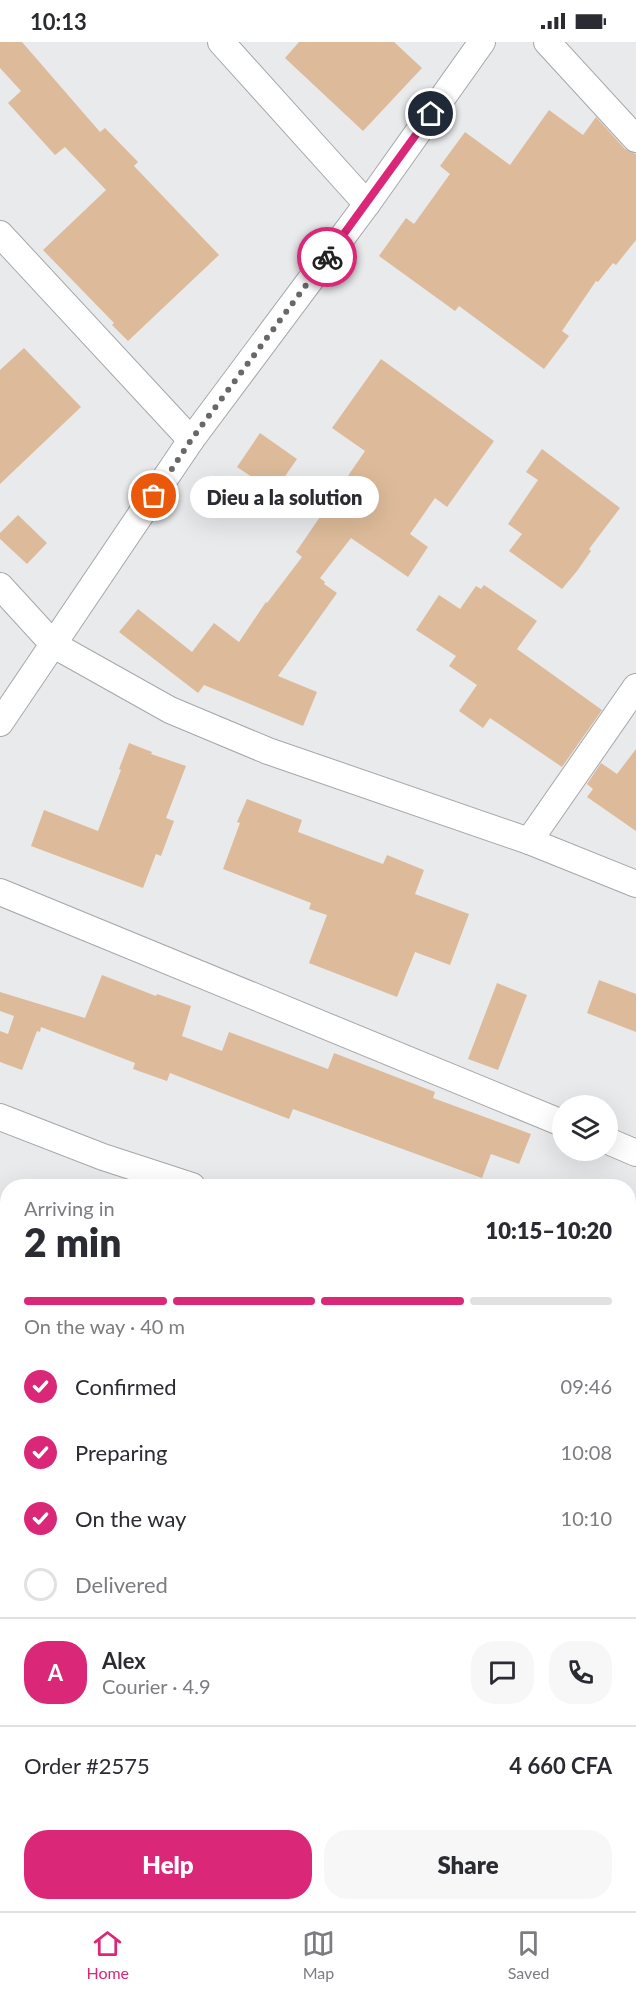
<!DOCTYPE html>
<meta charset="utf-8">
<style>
:root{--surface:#fff;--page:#f7f7f7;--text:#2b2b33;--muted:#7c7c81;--line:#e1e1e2;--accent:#db2777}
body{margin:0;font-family:Lato,sans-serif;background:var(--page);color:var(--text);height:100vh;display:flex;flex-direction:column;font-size:22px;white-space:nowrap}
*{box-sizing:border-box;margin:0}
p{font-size:20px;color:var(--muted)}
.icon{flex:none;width:33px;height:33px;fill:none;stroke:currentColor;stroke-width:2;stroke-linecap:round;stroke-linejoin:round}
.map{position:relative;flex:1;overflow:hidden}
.sheet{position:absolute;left:0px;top:1137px;width:636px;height:732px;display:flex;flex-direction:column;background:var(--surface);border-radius:24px 24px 0 0;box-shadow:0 6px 24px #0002}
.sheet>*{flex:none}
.buttons{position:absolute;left:552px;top:1053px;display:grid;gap:12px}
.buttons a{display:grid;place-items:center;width:66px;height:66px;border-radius:50%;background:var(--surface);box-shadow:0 6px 24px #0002;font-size:30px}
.pin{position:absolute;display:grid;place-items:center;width:51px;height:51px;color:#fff;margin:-26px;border:3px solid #fff;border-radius:50%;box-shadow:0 2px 6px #0007}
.courier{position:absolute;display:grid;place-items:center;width:60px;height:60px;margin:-30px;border:4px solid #db2777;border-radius:50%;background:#fff;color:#222;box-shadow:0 2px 8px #0007}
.bubble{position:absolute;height:42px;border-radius:21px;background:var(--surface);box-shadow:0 6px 24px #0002;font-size:20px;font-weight:800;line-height:42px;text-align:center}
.head em{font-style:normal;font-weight:800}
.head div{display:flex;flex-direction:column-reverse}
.head{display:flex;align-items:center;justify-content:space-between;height:102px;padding:0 24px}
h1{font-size:39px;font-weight:800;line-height:45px}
.bar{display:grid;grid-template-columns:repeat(4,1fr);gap:9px 6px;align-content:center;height:72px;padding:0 24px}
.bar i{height:8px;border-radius:4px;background:var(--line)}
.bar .on{background:var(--accent)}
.bar p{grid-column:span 4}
.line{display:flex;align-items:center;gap:15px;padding:0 24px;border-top:2px solid var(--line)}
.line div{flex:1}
.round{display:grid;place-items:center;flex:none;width:63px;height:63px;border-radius:24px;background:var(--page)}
ol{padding:0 24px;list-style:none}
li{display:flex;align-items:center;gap:18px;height:66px}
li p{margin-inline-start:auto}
li .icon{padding:6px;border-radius:50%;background:var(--accent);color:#fff;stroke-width:4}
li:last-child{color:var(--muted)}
li i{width:33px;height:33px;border:3px solid var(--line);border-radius:50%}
.action{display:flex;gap:12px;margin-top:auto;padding:12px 24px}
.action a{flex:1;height:69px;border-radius:24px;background:var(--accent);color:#fff;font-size:24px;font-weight:800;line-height:69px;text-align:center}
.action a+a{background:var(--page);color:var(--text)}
.status{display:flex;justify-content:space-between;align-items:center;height:42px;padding:0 30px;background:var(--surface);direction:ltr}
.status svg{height:16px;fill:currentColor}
.tabs{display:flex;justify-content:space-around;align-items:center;height:84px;border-top:2px solid var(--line);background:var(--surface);font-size:16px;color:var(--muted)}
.tabs a{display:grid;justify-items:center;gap:3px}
.tabs .on{color:var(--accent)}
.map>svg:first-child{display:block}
.building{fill:#ddbb9a}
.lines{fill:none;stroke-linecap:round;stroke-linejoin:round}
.minor-casing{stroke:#a6a7aa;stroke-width:28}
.minor{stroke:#fff;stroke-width:26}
.done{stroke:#686869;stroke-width:6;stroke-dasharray:0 10.8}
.route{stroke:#db2777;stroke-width:8}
</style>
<div class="status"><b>10:13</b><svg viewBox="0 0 49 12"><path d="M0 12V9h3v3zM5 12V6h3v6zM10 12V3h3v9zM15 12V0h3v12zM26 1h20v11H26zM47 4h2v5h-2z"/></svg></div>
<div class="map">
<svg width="636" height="1869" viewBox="0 0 636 1869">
<rect width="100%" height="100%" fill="#e9eaec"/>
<g class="building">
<path d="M 0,0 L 22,0 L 100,90 L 105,86 L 138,120 L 134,124 L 219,213 L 128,299 L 112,283 L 114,281 L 43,208 L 106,148 L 65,105 L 55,113 L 8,61 L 21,49 L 0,26 Z"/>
<path d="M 299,0 L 394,0 L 422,26 L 363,89 L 285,16 Z"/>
<path d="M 549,68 L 583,93 L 596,75 L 625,107 L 636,112 L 636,198 L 616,223 L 613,221 L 598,240 L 596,239 L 562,289 L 569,294 L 544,327 L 459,264 L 455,269 L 379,214 L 406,176 L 414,182 L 450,132 L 440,124 L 465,90 L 510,123 Z"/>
<path d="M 24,306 L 81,365 L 0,442 L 0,328 Z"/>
<path d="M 381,317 L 494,399 L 447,465 L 435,456 L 410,492 L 428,505 L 408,535 L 351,496 L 320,536 L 325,540 L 324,542 L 337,551 L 278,634 L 317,650 L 303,684 L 204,643 L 198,651 L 119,590 L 138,567 L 192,610 L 214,581 L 239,600 L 266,560 L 267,561 L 302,515 L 296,510 L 365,409 L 332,386 Z"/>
<path d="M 260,391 L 297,417 L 274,450 L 237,425 Z"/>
<path d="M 542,407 L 620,466 L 589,507 L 591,509 L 577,529 L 562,547 L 509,509 L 522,492 L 508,482 L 538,438 L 526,430 Z"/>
<path d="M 18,473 L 47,501 L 27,522 L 0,497 L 0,491 Z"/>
<path d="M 484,543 L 537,579 L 517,607 L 602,668 L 562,725 L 490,676 L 483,686 L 459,669 L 477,643 L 449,624 L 456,614 L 416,588 L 439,553 L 460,567 L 476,544 L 481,547 Z"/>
<path d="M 129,701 L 152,710 L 151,712 L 186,724 L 166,776 L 174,779 L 161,814 L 156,812 L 143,846 L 31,804 L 44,768 L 98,789 L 121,728 L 119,727 Z"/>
<path d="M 636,707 L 636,789 L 587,755 L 593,747 L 587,742 L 601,721 L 617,732 Z"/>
<path d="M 247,757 L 302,778 L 298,790 L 383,822 L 387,813 L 424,828 L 415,852 L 469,872 L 450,923 L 415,910 L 397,955 L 309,921 L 327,873 L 309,867 L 311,861 L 223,827 L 240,781 L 237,780 Z"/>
<path d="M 102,933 L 156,954 L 157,952 L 191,964 L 182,994 L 222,1009 L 229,990 L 328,1027 L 334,1011 L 435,1050 L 433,1056 L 531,1092 L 519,1122 L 491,1112 L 482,1136 L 293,1067 L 289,1077 L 170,1031 L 167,1039 L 133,1027 L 135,1021 L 41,985 L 40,990 L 37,989 L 22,1028 L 0,1020 L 0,989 L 8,992 L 14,974 L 0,969 L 0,950 L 85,976 Z"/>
<path d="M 599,938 L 636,952 L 636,990 L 587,971 Z"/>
<path d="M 497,941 L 527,953 L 498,1028 L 468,1017 Z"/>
</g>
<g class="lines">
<g class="minor-casing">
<g id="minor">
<path d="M 221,0 L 367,162"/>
<path d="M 547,0 L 636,97"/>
<path d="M 0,192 L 191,398"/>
<path d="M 0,544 L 54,603 L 170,668 L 268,709 L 529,799 L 636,842"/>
<path d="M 0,681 L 191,398 L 367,162 L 482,0"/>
<path d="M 529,799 L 636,645"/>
<path d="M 0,850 L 562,1081"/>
<path d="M 0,1075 L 103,1115 L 192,1144"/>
<path d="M 608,1099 L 636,1111"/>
<path d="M 628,1272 L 636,1263"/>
<path d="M 0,1329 L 8,1331"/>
<path d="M 628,1517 L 636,1519"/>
<path d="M 0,1586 L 8,1588"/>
<path d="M 0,1833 L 8,1835"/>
<path d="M 95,1862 L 120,1869"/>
<path d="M 378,1869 L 380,1862"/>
</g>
</g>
<use href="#minor" class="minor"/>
</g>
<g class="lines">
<path class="done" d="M 154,454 L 191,398 L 327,215"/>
<path class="route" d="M 327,215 L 431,72"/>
</g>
</svg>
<div class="buttons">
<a><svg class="icon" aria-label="layers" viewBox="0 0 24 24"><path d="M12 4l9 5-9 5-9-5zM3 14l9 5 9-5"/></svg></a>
</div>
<div class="pin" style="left:154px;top:454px;background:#ea580c"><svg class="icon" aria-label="bag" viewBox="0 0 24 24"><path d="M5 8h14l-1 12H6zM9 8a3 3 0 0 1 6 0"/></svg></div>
<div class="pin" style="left:431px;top:72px;background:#1f2937"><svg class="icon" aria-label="home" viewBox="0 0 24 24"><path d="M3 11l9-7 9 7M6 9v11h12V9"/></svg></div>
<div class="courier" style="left:327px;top:215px"><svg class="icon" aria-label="bike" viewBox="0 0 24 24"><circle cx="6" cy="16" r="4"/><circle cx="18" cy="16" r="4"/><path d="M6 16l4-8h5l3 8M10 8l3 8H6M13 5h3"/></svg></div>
<div class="bubble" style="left:190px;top:434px;width:189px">Dieu a la solution</div>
<section class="sheet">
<div class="head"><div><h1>2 min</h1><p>Arriving in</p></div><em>10:15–10:20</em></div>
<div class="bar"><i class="on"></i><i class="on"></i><i class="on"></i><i></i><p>On the way · 40 m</p></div>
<ol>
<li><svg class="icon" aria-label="check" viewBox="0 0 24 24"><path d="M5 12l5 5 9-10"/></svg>Confirmed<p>09:46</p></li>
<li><svg class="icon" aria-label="check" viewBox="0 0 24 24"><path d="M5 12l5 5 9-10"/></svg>Preparing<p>10:08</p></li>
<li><svg class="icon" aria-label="check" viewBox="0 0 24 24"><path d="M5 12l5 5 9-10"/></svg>On the way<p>10:10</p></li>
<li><i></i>Delivered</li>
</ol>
<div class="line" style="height:108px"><b class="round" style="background:var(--accent);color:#fff">A</b><div><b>Alex</b><p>Courier · 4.9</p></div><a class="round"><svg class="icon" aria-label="chat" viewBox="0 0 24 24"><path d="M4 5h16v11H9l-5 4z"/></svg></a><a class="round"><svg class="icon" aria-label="phone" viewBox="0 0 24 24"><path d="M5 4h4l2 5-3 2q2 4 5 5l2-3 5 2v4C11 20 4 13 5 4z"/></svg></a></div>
<div class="line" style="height:78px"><div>Order #2575</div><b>4 660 CFA</b></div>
<div class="action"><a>Help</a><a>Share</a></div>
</section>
</div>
<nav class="tabs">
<a class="on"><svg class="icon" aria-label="home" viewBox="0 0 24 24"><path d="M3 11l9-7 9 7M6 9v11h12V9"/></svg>Home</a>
<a><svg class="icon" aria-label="map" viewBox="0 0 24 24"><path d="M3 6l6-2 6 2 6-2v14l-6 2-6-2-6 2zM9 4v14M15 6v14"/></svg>Map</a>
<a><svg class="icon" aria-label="saved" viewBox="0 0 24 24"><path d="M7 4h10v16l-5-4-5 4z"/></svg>Saved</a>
</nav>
